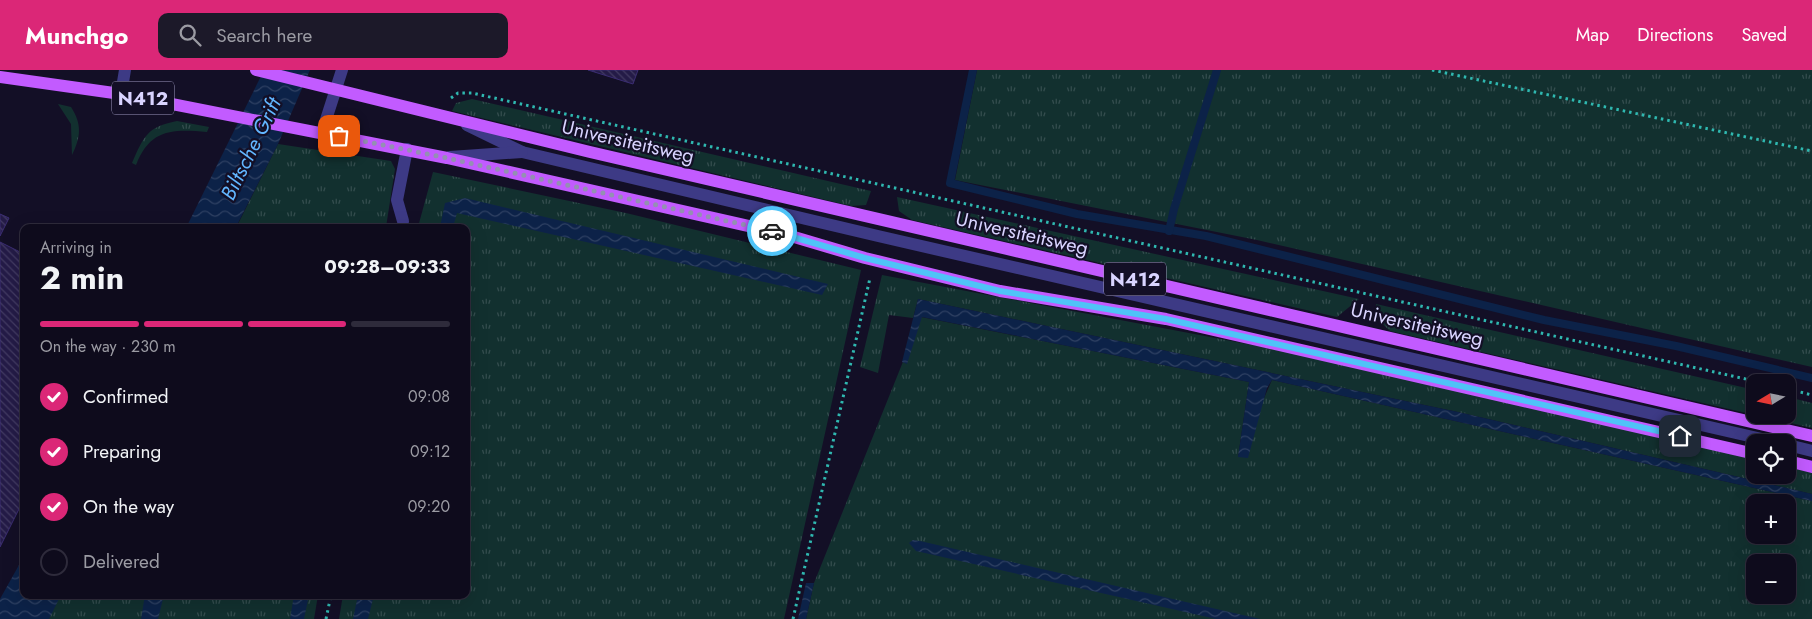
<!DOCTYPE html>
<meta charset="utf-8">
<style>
:root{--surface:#0e0b1c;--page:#1c1929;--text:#f1f3f6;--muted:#9b9ba3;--line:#2e2b3b;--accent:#db2777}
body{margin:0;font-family:Jost,sans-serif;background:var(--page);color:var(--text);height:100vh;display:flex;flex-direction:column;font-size:19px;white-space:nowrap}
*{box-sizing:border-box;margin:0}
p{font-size:16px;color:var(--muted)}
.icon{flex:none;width:28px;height:28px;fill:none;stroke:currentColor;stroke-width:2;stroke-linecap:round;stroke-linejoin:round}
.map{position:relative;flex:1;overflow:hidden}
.panel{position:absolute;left:20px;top:154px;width:450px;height:375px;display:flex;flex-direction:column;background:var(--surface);border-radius:10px;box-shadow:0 5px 20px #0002,0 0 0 1px var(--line)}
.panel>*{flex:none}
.needle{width:32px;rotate:260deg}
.fabs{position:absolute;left:1746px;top:304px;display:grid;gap:10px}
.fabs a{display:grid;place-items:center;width:50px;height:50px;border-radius:10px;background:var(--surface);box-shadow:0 5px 20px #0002,0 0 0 1px var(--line);font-size:25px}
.pin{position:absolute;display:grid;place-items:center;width:42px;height:42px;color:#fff;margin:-21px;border-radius:10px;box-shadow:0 2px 8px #0006}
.courier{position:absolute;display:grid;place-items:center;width:50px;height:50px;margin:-25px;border:4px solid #4fc3f7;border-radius:50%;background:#fff;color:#222;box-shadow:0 1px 6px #0007}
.head em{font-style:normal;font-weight:700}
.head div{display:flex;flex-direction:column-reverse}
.head{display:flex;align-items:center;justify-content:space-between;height:85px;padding:0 20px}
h1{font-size:32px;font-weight:700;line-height:38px}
.bar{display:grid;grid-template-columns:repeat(4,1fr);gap:8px 5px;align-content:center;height:60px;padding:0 20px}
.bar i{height:6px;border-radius:4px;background:var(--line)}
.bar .current{background:var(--accent)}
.bar p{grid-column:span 4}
ol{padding:0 20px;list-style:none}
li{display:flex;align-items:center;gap:15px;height:55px}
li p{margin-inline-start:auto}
li .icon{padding:5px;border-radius:50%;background:var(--accent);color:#fff;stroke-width:4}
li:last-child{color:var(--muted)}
li i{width:28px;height:28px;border:2px solid var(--line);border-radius:50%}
header{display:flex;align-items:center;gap:30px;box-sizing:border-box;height:70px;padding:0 25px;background:var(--accent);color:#fff}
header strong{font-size:24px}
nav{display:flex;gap:28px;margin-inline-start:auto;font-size:18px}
.search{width:350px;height:45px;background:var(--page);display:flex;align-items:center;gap:12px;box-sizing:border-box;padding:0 18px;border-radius:10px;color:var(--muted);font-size:19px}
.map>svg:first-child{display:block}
.grass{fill:url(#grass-tufts);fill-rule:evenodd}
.water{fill:url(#water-waves)}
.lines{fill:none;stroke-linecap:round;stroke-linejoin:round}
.stream{stroke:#0c2248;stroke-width:8}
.building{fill:url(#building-back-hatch);stroke:#3b2d73}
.path{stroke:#2fb8b0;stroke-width:3;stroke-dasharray:2.5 4;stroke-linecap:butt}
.lane{stroke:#3d3a85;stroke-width:12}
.primary{stroke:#c25bff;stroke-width:12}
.done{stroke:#948fb3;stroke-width:5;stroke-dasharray:0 9}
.route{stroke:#4fc3f7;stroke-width:6}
.labels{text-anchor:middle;stroke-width:4.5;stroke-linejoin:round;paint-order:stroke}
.shield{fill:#130f26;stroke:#9e99be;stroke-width:1}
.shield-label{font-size:19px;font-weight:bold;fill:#d9d4ff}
.street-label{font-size:20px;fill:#d9d4ff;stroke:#130f26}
.water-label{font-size:21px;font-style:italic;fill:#62b6ff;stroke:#130f26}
</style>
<header>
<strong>Munchgo</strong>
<div class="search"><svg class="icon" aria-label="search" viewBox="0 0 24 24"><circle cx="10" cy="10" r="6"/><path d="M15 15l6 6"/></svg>Search here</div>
<nav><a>Map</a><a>Directions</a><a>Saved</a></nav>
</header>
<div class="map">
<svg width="1812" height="549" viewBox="0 0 1812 549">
<defs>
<pattern id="grass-tufts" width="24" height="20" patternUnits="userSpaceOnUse" patternTransform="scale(1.25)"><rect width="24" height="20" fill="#12302f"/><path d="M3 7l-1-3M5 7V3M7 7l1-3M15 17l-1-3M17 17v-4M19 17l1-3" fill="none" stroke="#344d4e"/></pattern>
<pattern id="water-waves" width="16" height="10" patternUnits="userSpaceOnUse" patternTransform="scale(1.25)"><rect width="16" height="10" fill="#0c2248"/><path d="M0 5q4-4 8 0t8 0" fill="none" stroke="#2f4163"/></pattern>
<pattern id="building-back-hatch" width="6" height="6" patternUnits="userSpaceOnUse" patternTransform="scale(1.25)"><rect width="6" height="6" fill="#241b47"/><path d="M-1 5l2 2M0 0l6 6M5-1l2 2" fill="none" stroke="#433b63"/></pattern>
</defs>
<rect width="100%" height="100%" fill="#130f26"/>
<g class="grass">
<path d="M 977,0 L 1812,0 L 1812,297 L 1257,170 L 955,110 Z"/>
<path d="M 472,29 L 871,121 L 866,135 L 851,136 L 452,41 L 456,33 Z"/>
<path d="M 58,34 L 71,37 C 82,54 81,67 72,85 L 71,54 Z"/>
<path d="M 177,51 L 209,57 L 207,62 C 172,59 150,59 136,95 L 132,93 C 144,66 147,57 177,51 Z"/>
<path d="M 278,74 L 391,91 L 395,99 L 386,157 L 236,158 Z"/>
<path d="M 433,102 L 626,143 L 861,200 L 784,549 L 339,549 L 343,525 L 466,525 L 466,158 L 418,157 Z"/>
<path d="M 897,127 L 1359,229 L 1337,247 L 912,150 L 899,141 Z"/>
<path d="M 882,205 L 1294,283 L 1755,389 L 1755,405 L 1788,405 L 1788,397 L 1812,403 L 1812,424 L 1458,342 L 918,229 L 913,248 L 889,245 L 878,303 L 860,297 Z"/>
<path d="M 1376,234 L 1755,320 L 1755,345 L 1390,261 C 1380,252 1375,247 1376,234 Z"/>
<path d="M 921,247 L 1249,312 L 1238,387 L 1272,310 L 1812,431 L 1812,549 L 806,549 L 814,513 ZM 1755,432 L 1788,432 L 1788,465 L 1755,465 ZM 1755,492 L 1788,492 L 1788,525 L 1755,525 Z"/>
<path d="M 1788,327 L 1812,333 L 1812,358 L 1757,345 L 1788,345 Z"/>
<path d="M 58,525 L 318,525 L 314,549 L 47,549 Z"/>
</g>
<g class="water">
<path d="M 264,0 L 310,0 L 278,74 L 236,157 L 186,158 Z"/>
<path d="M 465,128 L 828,214 L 822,225 L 457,143 L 453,157 L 440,157 L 445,133 Z"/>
<path d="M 918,229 L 1458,342 L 1812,424 L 1812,431 L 1272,310 L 1267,318 L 1248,388 L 1238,387 L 1249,312 L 922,247 L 907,294 L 902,292 Z"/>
<path d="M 913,470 L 920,471 L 1260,549 L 1216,549 L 916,481 L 909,473 Z"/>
<path d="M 24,486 L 24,525 L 61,525 L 49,549 L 0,549 L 0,529 Z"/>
<path d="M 806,513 L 814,513 L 806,549 L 798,549 Z"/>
<path d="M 145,525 L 164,525 L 158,549 L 141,549 Z"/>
<path d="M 294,525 L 309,525 L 304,549 L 290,549 Z"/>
<path d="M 358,525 L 374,525 L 368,549 L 353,549 Z"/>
</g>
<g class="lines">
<g class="stream">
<path d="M 973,0 L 950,113 L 1077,144 L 1206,166 L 1544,250 L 1676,276 L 1812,308"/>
<path d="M 1169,161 L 1174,139 L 1217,0"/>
</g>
</g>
<g class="building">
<path d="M 588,0 L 638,0 L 633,14 Z"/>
<path d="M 0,144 L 9,148 L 0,166 Z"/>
<path d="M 0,172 L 24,184 L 24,429 L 0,477 Z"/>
</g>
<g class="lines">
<g class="path">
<path d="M 1432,0 L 1812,81"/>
<path d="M 451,28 L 458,23 L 472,23 L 1759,312"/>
<path d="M 1788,319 L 1812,325"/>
<path d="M 326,549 L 331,525"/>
<path d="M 793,549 L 870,208"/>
</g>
<g class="lane">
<path d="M 121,24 L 125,0"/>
<path d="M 467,55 L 522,82 L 878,166 L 1775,372"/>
<path d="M 322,62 L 342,0"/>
<path d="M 450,87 L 522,82"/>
<path d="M 403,151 L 397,130 L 407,79"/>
<path d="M 1788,375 L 1812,381"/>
</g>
<g class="primary">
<path d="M 256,0 L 590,82 L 1812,366"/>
<path d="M 0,7 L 121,24 L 447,88 L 784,164 L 865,188 L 1000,221 L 1166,249 L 1755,384"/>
<path d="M 1788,391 L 1812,397"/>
</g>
</g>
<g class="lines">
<path class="done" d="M 339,66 L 447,88 L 772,161"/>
<path class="route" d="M 772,161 L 865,188 L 1000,221 L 1166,249 L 1680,366"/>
</g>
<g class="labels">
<g class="shield">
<rect x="112" y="11.5" width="62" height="33" rx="4"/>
<rect x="1104" y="192.5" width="62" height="33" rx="4"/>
</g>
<g class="shield-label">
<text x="143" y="35">N412</text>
<text x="1135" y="216">N412</text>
</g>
<g class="street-label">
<text transform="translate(628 71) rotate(13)" y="7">Universiteitsweg</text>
<text transform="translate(1022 163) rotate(13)" y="7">Universiteitsweg</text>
<text transform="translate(1417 254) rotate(13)" y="7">Universiteitsweg</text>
</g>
<g class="water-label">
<text transform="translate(251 79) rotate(-64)" y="7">Biltsche Grift</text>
</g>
</g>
</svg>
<div class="fabs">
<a><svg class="needle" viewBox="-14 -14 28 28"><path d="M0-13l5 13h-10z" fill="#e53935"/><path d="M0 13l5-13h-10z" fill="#9b9ba3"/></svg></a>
<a><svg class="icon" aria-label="locate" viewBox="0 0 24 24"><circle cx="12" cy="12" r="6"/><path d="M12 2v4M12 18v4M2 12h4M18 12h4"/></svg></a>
<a>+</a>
<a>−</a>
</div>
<div class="pin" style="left:339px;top:66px;background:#ea580c"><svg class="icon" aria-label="bag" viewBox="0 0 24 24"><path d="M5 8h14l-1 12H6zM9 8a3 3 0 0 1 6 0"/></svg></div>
<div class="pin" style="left:1680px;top:366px;background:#1f2937"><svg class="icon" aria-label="home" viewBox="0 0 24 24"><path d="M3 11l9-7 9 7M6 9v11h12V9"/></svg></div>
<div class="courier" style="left:772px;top:161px"><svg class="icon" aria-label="car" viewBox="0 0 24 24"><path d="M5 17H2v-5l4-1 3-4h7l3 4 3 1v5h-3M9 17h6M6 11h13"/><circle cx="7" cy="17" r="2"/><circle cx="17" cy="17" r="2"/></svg></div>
<section class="panel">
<div class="head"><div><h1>2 min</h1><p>Arriving in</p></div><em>09:28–09:33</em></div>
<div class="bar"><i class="current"></i><i class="current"></i><i class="current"></i><i></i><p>On the way · 230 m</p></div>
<ol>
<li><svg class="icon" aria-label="check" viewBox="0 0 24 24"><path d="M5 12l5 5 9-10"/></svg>Confirmed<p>09:08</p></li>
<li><svg class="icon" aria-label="check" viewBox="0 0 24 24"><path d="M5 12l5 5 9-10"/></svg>Preparing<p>09:12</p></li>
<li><svg class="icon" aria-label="check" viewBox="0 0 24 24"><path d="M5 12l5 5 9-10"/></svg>On the way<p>09:20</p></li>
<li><i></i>Delivered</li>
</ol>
</section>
</div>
